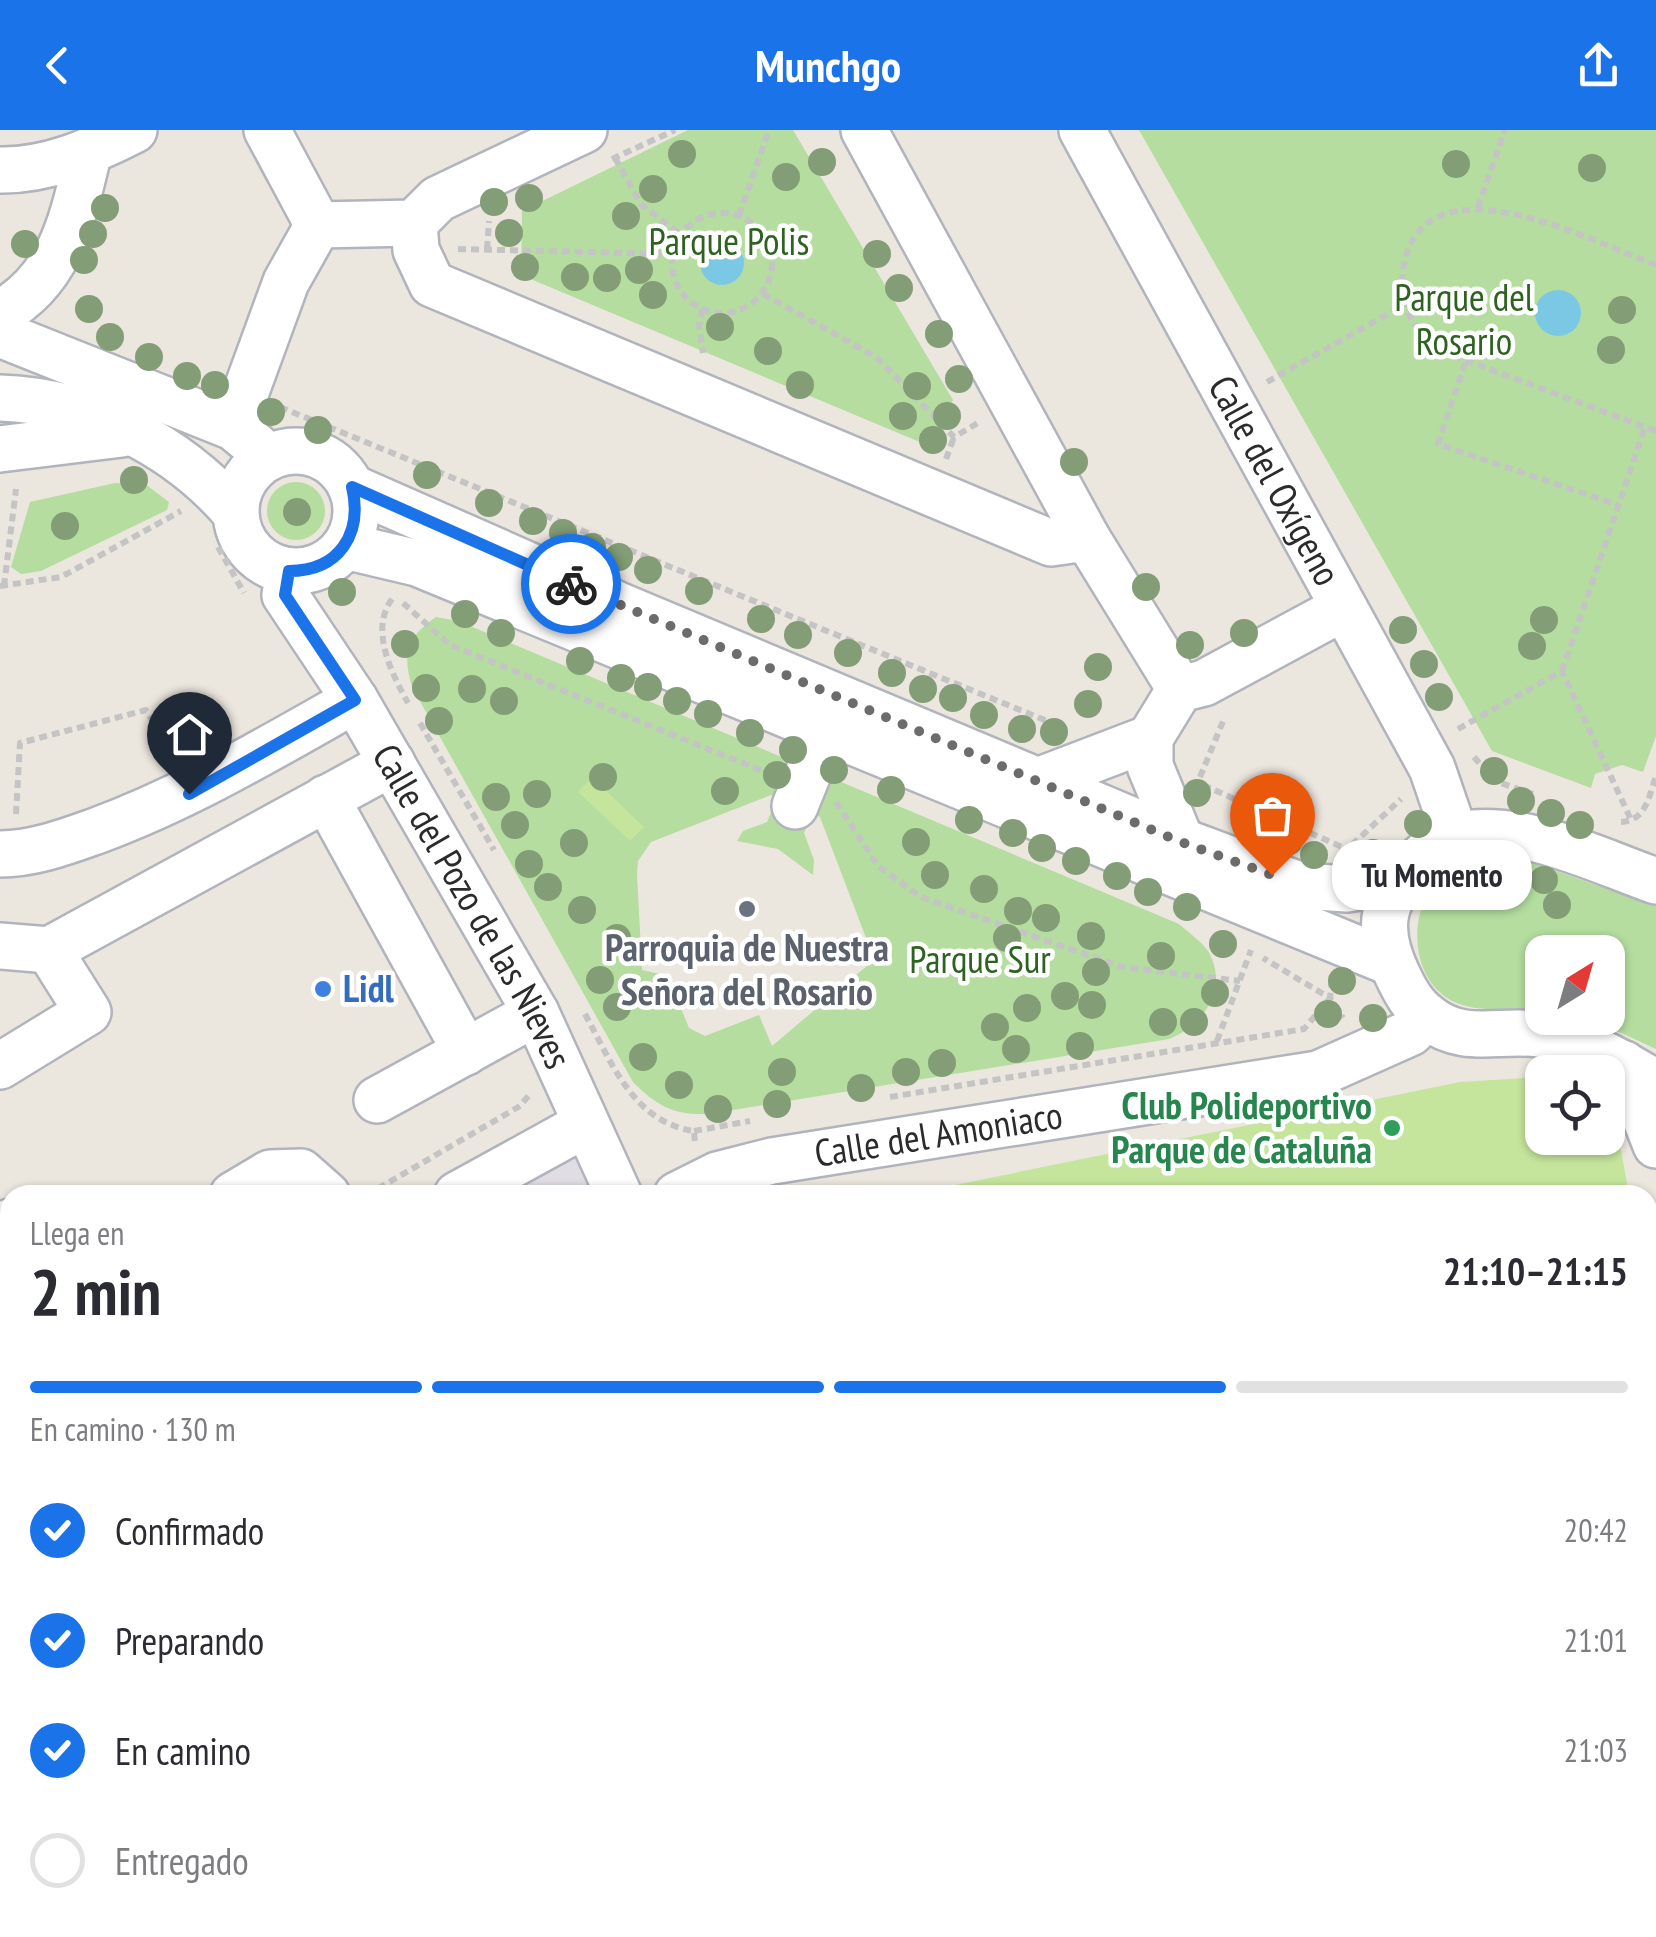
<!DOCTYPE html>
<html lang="es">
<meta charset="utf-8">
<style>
:root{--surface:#fff;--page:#f7f7f7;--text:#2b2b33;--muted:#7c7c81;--line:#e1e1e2;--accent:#1a73e8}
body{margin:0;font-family:"PT Sans Narrow",sans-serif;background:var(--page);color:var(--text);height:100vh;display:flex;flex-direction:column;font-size:38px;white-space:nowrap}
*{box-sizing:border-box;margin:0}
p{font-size:32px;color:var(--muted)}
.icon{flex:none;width:55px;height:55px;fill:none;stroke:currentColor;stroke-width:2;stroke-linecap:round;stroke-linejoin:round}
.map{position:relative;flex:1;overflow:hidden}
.drawer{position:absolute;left:0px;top:1055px;width:1658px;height:752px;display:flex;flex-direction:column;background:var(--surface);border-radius:30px 30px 0 0;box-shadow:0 2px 8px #0004}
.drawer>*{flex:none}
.needle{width:65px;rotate:37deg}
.fabs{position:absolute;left:1525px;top:805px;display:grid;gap:20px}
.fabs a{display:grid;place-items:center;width:100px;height:100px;border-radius:20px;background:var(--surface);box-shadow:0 2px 8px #0004;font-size:50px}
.pin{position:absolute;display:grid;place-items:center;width:85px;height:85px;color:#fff;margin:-102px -42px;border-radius:50% 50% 50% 0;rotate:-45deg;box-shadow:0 0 10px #0007}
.pin .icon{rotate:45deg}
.courier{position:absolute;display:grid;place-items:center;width:100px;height:100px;margin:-50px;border:8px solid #1a73e8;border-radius:50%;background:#fff;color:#222;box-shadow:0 2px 12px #0007}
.bubble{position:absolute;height:70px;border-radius:30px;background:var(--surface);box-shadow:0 2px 8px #0004;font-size:32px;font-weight:700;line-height:70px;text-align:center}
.headline em{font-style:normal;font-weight:700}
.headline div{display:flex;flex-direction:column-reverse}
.headline{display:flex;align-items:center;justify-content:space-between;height:170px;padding:0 30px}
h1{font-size:65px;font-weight:700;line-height:75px}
.bar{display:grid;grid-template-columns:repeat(4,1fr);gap:15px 10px;align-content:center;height:120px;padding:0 30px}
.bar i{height:12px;border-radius:8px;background:var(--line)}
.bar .on{background:var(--accent)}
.bar p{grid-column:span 4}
ol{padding:0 30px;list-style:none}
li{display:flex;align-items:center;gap:30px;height:110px}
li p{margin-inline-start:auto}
li .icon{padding:10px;border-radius:50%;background:var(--accent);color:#fff;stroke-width:4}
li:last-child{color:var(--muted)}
li i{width:55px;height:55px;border:5px solid var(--line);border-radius:50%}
header{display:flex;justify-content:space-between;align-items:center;height:130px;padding:0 30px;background:var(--accent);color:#fff;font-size:45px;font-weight:700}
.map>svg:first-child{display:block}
.industrial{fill:#e0dee4}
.green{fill:#b4dd9f;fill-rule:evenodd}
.pitch{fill:#c5e49c}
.water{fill:#7ac8e4}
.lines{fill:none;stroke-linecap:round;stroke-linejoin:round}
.minor-casing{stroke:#b1b4bd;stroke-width:50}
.path{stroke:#c4c4c4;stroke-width:6;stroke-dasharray:8 5;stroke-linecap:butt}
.minor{stroke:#fff;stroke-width:45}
.tree{fill:#839d76}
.done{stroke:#6e6c6a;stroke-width:10;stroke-dasharray:0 18}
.route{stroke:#1a73e8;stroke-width:12}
.worship-dot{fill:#6b7280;stroke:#fff;stroke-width:4}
.shop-dot{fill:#3f7fe0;stroke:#fff;stroke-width:4}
.leisure-dot{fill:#2e9e5b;stroke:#fff;stroke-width:4}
.labels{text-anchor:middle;stroke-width:9;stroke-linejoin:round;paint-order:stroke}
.park-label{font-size:38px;fill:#2e6220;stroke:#fff}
.street-label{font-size:38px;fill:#2b2b2b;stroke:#fff}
.worship-label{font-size:38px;font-weight:bold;fill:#5b616d;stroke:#fff}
.shop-label{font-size:38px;font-weight:bold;fill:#366cbe;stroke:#fff;text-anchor:start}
.leisure-label{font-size:38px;font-weight:bold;fill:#27864d;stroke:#fff;text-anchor:end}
</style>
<header><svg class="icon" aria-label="back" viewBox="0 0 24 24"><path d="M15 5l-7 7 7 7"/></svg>Munchgo<svg class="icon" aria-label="share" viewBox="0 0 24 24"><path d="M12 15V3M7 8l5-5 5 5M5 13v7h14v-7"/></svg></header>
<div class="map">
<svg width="1656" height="1807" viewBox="0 0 1656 1807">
<rect width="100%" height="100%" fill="#ebe6de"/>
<g class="industrial">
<path d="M 586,994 L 619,1065 L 457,1065 Z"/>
<path d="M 10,1325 L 10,1798 L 861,1798 L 863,1807 L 0,1807 L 0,1331 Z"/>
</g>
<g class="green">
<path d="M 688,0 L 793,0 L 953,270 L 927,315 L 521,145 L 522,81 Z"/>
<path d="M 1139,0 L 1656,0 L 1656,606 L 1643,642 L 1622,635 L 1595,644 L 1591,658 L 1492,621 Z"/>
<circle cx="296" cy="381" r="29"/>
<path d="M 115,353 L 145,354 L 169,372 L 167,380 L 41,441 L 21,444 L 11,437 L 30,372 Z"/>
<path d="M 436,487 L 458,491 L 1179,794 C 1189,803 1201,811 1208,821 C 1230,858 1203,896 1169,909 L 708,984 C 674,985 658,977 633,952 L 412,557 C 402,523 407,507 436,487 ZM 771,665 L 777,668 L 767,692 L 743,701 L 737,711 L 778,719 L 813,745 L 814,730 L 804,703 L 813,684 L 820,687 L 871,821 L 867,836 L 772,916 L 759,885 L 705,906 L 689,898 L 668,846 L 642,840 L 637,744 L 638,731 L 651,712 Z"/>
<path d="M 1492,729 L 1533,733 L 1656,776 L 1656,919 L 1589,888 L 1608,888 L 1608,822 L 1542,822 L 1542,878 C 1514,877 1485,884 1457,873 C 1401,850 1406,755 1461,733 C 1469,729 1482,730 1492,729 Z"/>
</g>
<g class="pitch">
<path d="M 592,647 L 644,697 L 630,711 L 578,662 Z"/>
<path d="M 1542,947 L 1542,1008 L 1608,1008 L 1608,989 L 1621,1020 L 1629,1065 L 906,1065 L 1460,952 Z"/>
<path d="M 1648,1164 L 1656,1204 L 1656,1807 L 922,1807 L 921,1798 L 1648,1798 Z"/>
</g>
<g class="water">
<circle cx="722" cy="133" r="22"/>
<circle cx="1558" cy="183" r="23"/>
</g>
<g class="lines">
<g class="minor-casing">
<g id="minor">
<path d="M 267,0 L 318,95"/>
<path d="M 864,0 L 1087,408 L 1180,559"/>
<path id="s1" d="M 1082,0 L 1432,638 L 1455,705"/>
<path d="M 0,40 C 46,41 93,21 134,0"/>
<path d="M 414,93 L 416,120 L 432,154 L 1051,413 L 1087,408"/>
<path d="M 0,183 C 63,149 73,85 89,21"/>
<path d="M 0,204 L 233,297 L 256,316"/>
<path d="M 0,268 C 90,271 176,314 235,382"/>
<path d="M 233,297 L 286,152 L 318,95 L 414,93 L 438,69 L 584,0"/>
<path d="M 0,319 L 122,304"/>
<circle cx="296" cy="381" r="60"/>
<path d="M 351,357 L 623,477 L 1181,711 L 1302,756 L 1347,759 L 1400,750"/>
<path d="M 345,416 L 417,433 L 1392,833"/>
<path id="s2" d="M 289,441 L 285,465 L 355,570 L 536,883 L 619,1065"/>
<path d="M 1040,650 L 1150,608"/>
<path d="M 326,668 L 466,922"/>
<path d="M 795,676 L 826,599"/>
<path d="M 1181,711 L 1150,636 L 1150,608 L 1180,559 L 1204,553 L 1343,478"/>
<path d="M 0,724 C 33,724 65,712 96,701 C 188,667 270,618 355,570"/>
<path d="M 1656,751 C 1596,730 1522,692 1458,705 C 1443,708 1430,719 1420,729 C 1383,767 1374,795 1397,844 C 1405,861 1413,876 1428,887 C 1463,915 1498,899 1538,904 C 1581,909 1619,931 1656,953"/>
<path d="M 0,816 L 49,820 L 392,633"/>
<path d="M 1624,934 L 1656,1015"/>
<path d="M 0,936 L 88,882 L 49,820"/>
<path d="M 377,970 L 536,883"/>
<path d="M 233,1065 L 270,1043 L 301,1042 L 327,1065"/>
<path d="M 457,1065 L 586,994"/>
<path id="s3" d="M 677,1065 L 717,1045 L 772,1031 L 1318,944 L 1410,903 L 1427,887"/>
<path d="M 0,1137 L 10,1092"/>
<path d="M 0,1291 L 10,1309"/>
<path d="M 861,1798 L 863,1807"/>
<path d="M 0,1805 L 380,1798"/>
</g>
</g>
<g class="path">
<path d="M 615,28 L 641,74 L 680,104"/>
<path d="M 612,29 L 675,0"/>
<path d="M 1478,77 L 1505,0"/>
<circle cx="722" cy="133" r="50"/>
<path d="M 739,85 L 769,0"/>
<path d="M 458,119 L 672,124"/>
<path d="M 487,119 L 489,91"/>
<path d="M 1656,135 C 1593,112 1421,20 1403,140 C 1398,177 1412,196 1438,220 L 1656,301"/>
<path d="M 763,164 L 876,227 L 954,307 L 978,293"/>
<path d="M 702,179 L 699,196 L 703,223"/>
<path d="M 1465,233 L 1438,314 L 1618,375"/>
<path d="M 1267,252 L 1402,176"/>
<path d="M 280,277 L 1064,598"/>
<path d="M 946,329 L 954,307"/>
<path d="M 218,417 L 244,463"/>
<path d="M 0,456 L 61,447 L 181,381"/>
<path d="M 4,456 L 16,359"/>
<path d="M 392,469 C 369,500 392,544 408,573"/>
<path d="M 403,473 L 450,515 L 765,642"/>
<path d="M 1562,541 L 1645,297"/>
<path d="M 420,593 L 494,720"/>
<path d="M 1458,599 L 1562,541 L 1632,692"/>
<path d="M 1474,627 L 1495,651 L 1533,664"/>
<path d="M 1200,647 L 1224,589"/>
<path d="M 1203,655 L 1342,717"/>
<path d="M 836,672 L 878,736 L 921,767 L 1122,837 L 1240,851"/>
<path d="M 16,684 L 20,613 L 146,580 L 172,625"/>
<path d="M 1621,692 C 1646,691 1649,666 1656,646"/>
<path d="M 1352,715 L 1401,669"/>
<path d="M 1332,850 L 1330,868 L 1343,888"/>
<path d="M 585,884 C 612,933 633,992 694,1001 L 695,1014"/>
<path d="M 1217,911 L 1251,820"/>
<path d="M 890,967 L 1304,899 L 1330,868 L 1263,828"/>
<path d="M 694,1001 L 750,991"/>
<path d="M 367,1065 L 520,976 L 530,964"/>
<path d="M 847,1065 L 865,1061"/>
<path d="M 1648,1078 L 1656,1119"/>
<path d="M 1648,1378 L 1656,1396"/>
<path d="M 916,1798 L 918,1807"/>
<path d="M 1233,1798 L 1233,1807"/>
</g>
<use href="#minor" class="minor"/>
</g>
<g class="tree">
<circle cx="682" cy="24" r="14"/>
<circle cx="822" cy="32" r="14"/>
<circle cx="1456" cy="34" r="14"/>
<circle cx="1592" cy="38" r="14"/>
<circle cx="786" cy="47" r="14"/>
<circle cx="653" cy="59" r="14"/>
<circle cx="529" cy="68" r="14"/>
<circle cx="494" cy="72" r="14"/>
<circle cx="105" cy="78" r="14"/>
<circle cx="626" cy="86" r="14"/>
<circle cx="509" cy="103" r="14"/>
<circle cx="93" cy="104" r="14"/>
<circle cx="25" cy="114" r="14"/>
<circle cx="877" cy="124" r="14"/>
<circle cx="84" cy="130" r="14"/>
<circle cx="525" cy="137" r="14"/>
<circle cx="639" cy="140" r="14"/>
<circle cx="575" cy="147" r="14"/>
<circle cx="607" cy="148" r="14"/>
<circle cx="899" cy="158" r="14"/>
<circle cx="653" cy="165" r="14"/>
<circle cx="89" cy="179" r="14"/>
<circle cx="1622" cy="180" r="14"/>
<circle cx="720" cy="197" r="14"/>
<circle cx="939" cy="204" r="14"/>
<circle cx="110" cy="207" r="14"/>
<circle cx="1611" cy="220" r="14"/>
<circle cx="768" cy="221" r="14"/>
<circle cx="149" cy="227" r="14"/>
<circle cx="187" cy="246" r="14"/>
<circle cx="959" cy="249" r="14"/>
<circle cx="215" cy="255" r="14"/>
<circle cx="800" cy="255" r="14"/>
<circle cx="917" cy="256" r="14"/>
<circle cx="271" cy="282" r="14"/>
<circle cx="903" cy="286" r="14"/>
<circle cx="947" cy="286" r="14"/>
<circle cx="318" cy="300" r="14"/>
<circle cx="933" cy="310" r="14"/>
<circle cx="1074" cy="332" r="14"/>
<circle cx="427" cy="345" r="14"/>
<circle cx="134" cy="350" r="14"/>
<circle cx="489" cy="373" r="14"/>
<circle cx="297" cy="382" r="14"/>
<circle cx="533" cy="391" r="14"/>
<circle cx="65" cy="396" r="14"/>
<circle cx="563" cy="403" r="14"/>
<circle cx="592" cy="417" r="14"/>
<circle cx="619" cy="427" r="14"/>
<circle cx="648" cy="440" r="14"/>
<circle cx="1146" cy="457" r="14"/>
<circle cx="699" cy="461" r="14"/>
<circle cx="342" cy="462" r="14"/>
<circle cx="465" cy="484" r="14"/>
<circle cx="761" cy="489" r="14"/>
<circle cx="1544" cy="490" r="14"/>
<circle cx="1403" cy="500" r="14"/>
<circle cx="501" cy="503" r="14"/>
<circle cx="1244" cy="503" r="14"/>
<circle cx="798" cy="505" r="14"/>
<circle cx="405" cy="514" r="14"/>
<circle cx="1190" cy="515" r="14"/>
<circle cx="1532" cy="516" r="14"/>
<circle cx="848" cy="523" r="14"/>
<circle cx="580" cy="531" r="14"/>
<circle cx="1424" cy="534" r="14"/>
<circle cx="1098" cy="537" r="14"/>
<circle cx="892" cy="543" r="14"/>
<circle cx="621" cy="548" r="14"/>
<circle cx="648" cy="557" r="14"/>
<circle cx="426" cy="558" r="14"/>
<circle cx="472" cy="559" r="14"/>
<circle cx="923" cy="559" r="14"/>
<circle cx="1439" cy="567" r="14"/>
<circle cx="953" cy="568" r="14"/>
<circle cx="504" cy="571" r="14"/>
<circle cx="677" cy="571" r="14"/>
<circle cx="1088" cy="574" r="14"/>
<circle cx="708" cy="584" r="14"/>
<circle cx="984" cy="585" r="14"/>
<circle cx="439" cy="591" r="14"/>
<circle cx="1022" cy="599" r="14"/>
<circle cx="1054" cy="602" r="14"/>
<circle cx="750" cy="603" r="14"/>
<circle cx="793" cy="620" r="14"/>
<circle cx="834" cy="640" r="14"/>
<circle cx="1494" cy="641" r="14"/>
<circle cx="777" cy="645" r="14"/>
<circle cx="603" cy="647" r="14"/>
<circle cx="891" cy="660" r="14"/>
<circle cx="725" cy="661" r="14"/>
<circle cx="1197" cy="663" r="14"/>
<circle cx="537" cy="664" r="14"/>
<circle cx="496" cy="667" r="14"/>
<circle cx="1521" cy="671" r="14"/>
<circle cx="1551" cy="683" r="14"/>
<circle cx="969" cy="690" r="14"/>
<circle cx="1418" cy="694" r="14"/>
<circle cx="515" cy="695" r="14"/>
<circle cx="1580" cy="695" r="14"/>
<circle cx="1256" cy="696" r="14"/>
<circle cx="1013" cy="703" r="14"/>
<circle cx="1289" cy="711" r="14"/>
<circle cx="916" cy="712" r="14"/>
<circle cx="574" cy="713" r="14"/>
<circle cx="1042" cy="718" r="14"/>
<circle cx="1373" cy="723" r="14"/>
<circle cx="1314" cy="725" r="14"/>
<circle cx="1076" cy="731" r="14"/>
<circle cx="529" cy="734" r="14"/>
<circle cx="935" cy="745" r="14"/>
<circle cx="1117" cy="746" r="14"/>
<circle cx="1544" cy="750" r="14"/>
<circle cx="548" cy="757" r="14"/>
<circle cx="984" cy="759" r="14"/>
<circle cx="1148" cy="762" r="14"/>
<circle cx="1557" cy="775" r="14"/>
<circle cx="1187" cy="777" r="14"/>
<circle cx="582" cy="780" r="14"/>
<circle cx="1018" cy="781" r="14"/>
<circle cx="1046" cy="788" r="14"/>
<circle cx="1091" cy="806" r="14"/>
<circle cx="617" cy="808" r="14"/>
<circle cx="1007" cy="808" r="14"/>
<circle cx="1223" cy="814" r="14"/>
<circle cx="1161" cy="826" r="14"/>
<circle cx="1096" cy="842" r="14"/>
<circle cx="600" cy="850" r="14"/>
<circle cx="1342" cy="851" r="14"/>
<circle cx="1215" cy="863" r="14"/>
<circle cx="1065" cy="866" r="14"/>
<circle cx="1092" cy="875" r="14"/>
<circle cx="617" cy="877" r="14"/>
<circle cx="1027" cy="878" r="14"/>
<circle cx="1328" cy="884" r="14"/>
<circle cx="1373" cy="888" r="14"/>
<circle cx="1163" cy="892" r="14"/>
<circle cx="1194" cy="892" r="14"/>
<circle cx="995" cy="897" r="14"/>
<circle cx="1080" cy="916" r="14"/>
<circle cx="1016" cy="919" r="14"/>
<circle cx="643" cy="927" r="14"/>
<circle cx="942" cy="933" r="14"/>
<circle cx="782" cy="942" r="14"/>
<circle cx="906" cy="942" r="14"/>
<circle cx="679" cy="955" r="14"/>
<circle cx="861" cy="958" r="14"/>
<circle cx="777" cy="974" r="14"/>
<circle cx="718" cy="979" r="14"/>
</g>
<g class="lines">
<path class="done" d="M 571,454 L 1181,712 L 1272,745"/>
<path class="route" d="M 189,664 L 355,570 L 285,465 L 289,441 C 339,441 363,404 352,357 L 571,454"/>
</g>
<circle class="worship-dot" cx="747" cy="779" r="10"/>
<circle class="shop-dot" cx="323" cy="859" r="10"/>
<circle class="leisure-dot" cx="1392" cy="998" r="10"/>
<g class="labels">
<g class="park-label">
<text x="729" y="125">Parque Polis</text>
<text x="1464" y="181">Parque del<tspan x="1464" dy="44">Rosario</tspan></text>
<text x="980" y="843">Parque Sur</text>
</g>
<g class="street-label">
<text dy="13" stroke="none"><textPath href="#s1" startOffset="400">Calle del Oxígeno</textPath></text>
<text dy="13" stroke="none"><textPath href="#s2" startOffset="388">Calle del Pozo de las Nieves</textPath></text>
<text dy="13" stroke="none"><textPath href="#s3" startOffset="270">Calle del Amoniaco</textPath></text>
</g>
<g class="worship-label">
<text x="747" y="831">Parroquia de Nuestra<tspan x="747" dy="44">Señora del Rosario</tspan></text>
</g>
<g class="shop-label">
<text x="343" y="872">Lidl</text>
</g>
<g class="leisure-label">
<text x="1372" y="989">Club Polideportivo<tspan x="1372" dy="44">Parque de Cataluña</tspan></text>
</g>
</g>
</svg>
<div class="fabs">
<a><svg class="needle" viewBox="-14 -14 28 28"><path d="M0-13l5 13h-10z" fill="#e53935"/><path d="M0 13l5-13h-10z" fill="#7c7c81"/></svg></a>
<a><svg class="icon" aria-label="locate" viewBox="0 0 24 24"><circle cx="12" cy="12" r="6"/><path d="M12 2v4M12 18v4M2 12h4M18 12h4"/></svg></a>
</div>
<div class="pin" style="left:1272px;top:745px;background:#ea580c"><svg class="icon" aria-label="bag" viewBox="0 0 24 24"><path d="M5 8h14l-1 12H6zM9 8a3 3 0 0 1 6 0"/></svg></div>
<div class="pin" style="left:189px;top:664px;background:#1f2937"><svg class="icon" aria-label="home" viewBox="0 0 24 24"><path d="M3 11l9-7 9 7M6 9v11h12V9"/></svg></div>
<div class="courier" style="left:571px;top:454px"><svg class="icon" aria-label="bike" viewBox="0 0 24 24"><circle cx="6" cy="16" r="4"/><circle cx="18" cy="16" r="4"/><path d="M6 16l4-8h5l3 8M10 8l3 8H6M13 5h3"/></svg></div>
<div class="bubble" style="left:1332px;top:710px;width:200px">Tu Momento</div>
<section class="drawer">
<div class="headline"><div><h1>2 min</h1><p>Llega en</p></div><em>21:10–21:15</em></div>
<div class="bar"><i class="on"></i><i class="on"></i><i class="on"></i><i></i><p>En camino · 130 m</p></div>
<ol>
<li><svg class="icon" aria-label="check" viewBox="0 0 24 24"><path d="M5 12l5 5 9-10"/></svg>Confirmado<p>20:42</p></li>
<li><svg class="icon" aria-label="check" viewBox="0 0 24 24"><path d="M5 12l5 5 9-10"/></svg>Preparando<p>21:01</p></li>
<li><svg class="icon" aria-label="check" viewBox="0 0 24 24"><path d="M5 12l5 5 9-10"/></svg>En camino<p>21:03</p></li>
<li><i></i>Entregado</li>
</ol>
</section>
</div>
